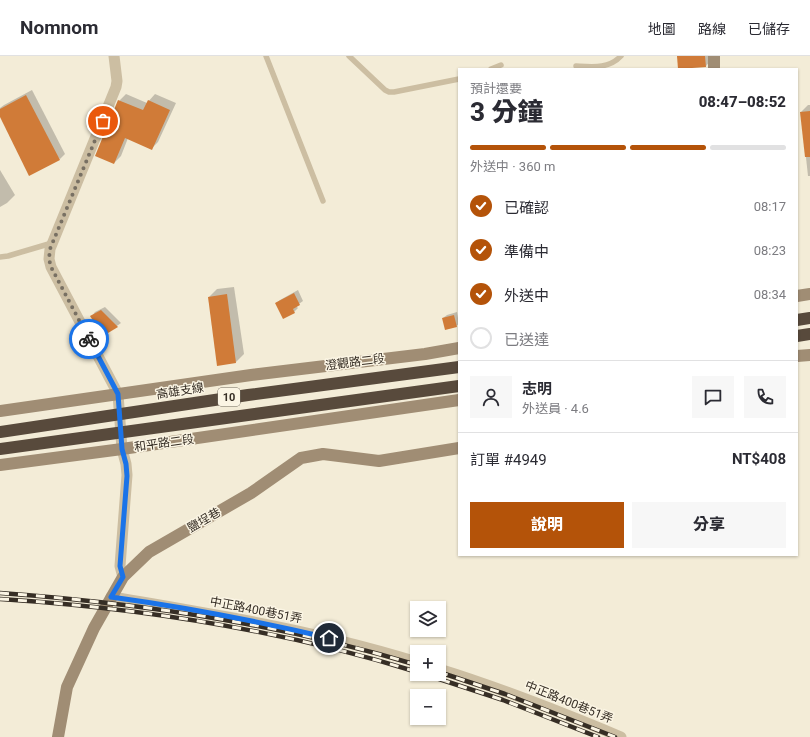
<!DOCTYPE html>
<html lang="zh-TW">
<meta charset="utf-8">
<style>
:root{--surface:#fff;--page:#f7f7f7;--text:#2b2b33;--muted:#7c7c81;--line:#e1e1e2;--accent:#b45309}
body{margin:0;font-family:Roboto,"Noto Sans TC",sans-serif;background:var(--page);color:var(--text);height:100vh;display:flex;flex-direction:column;font-size:15px;white-space:nowrap}
*{box-sizing:border-box;margin:0}
p{font-size:13px;color:var(--muted)}
.icon{flex:none;width:22px;height:22px;fill:none;stroke:currentColor;stroke-width:2;stroke-linecap:round;stroke-linejoin:round}
.map{position:relative;flex:1;overflow:hidden}
.sheet{position:absolute;left:458px;top:12px;width:340px;height:488px;display:flex;flex-direction:column;background:var(--surface);border-radius:0px;box-shadow:0 1px 3px #0004}
.sheet>*{flex:none}
.buttons{position:absolute;left:410px;top:545px;display:grid;gap:8px}
.buttons a{display:grid;place-items:center;width:36px;height:36px;border-radius:0px;background:var(--surface);box-shadow:0 1px 3px #0004;font-size:20px}
.pin{position:absolute;display:grid;place-items:center;width:34px;height:34px;color:#fff;margin:-17px;border:2px solid #fff;border-radius:50%;box-shadow:0 1px 4px #0007}
.courier{position:absolute;display:grid;place-items:center;width:40px;height:40px;margin:-20px;border:3px solid #1a73e8;border-radius:50%;background:#fff;color:#222;box-shadow:0 1px 5px #0007}
.summary em{font-style:normal;font-weight:800}
.summary div{display:flex;flex-direction:column-reverse}
.summary{display:flex;align-items:center;justify-content:space-between;height:68px;padding:0 12px}
h1{font-size:26px;font-weight:800;line-height:30px}
.bar{display:grid;grid-template-columns:repeat(4,1fr);gap:6px 4px;align-content:center;height:48px;padding:0 12px}
.bar i{height:5px;border-radius:3px;background:var(--line)}
.bar .selected{background:var(--accent)}
.bar p{grid-column:span 4}
.line{display:flex;align-items:center;gap:10px;padding:0 12px;border-top:1px solid var(--line)}
.line div{flex:1}
.round{display:grid;place-items:center;flex:none;width:42px;height:42px;border-radius:0px;background:var(--page)}
ol{padding:0 12px;list-style:none}
li{display:flex;align-items:center;gap:12px;height:44px}
li p{margin-inline-start:auto}
li .icon{padding:4px;border-radius:50%;background:var(--accent);color:#fff;stroke-width:4}
li:last-child{color:var(--muted)}
li i{width:22px;height:22px;border:2px solid var(--line);border-radius:50%}
.action{display:flex;gap:8px;margin-top:auto;padding:8px 12px}
.action a{flex:1;height:46px;border-radius:0px;background:var(--accent);color:#fff;font-size:16px;font-weight:800;line-height:46px;text-align:center}
.action a+a{background:var(--page);color:var(--text)}
header{display:flex;align-items:center;gap:24px;box-sizing:border-box;height:56px;padding:0 20px;background:var(--surface);border-bottom:1px solid var(--line)}
header strong{font-size:19px}
nav{display:flex;gap:22px;margin-inline-start:auto;font-size:14px}
.map>svg:first-child{display:block}
.shadow{fill:#0003}
.building{fill:#d07b38}
.lines{fill:none;stroke-linecap:round;stroke-linejoin:round}
.lane{stroke:#ccbea2;stroke-width:5.5}
.street{stroke:#ccbea2;stroke-width:11}
.secondary{stroke:#a08d74;stroke-width:12}
.highway{stroke:#584a3c;stroke-width:12}
.rail-casing{stroke:#362e25;stroke-width:4.5}
.rail{stroke:#fbf5e4;stroke-width:3;stroke-dasharray:9;stroke-linecap:butt}
.highway-bridge{stroke:#584a3c;stroke-width:12}
.done{stroke:#787063;stroke-width:4;stroke-dasharray:0 7.2}
.route{stroke:#1a73e8;stroke-width:5}
.labels{text-anchor:middle;stroke-width:3;stroke-linejoin:round;paint-order:stroke}
.shield{fill:#fbf5e4;stroke:#716a5e;stroke-width:1}
.shield-label{font-size:11px;font-weight:bold;fill:#362e25}
.street-label{font-size:12px;fill:#362e25;stroke:#fbf5e4}
</style>
<header>
<strong>Nomnom</strong>
<nav><a>地圖</a><a>路線</a><a>已儲存</a></nav>
</header>
<div class="map">
<svg width="810" height="681" viewBox="0 0 810 681">
<rect width="100%" height="100%" fill="#f3ecd7"/>
<g class="shadow">
<path d="M 678,0 L 713,0 L 713,2 L 706,10 Z"/>
<path d="M 32,34 L 65,98 L 60,103 L 0,58 L 0,52 L 4,49 Z"/>
<path d="M 126,38 L 147,47 L 155,38 L 176,47 L 158,86 L 151,93 L 128,82 L 121,100 L 114,107 L 119,45 Z"/>
<path d="M 808,49 L 810,49 L 810,120 L 808,120 L 801,56 Z"/>
<path d="M 0,114 L 15,139 L 7,147 L 0,151 Z"/>
<path d="M 234,231 L 244,298 L 236,306 L 218,309 L 209,241 L 217,233 Z"/>
<path d="M 298,234 L 303,245 L 296,250 L 298,252 L 294,256 L 276,247 L 280,244 Z"/>
<path d="M 105,251 L 121,267 L 104,279 L 92,260 L 95,256 Z"/>
<path d="M 457,256 L 459,268 L 456,270 L 443,262 L 447,259 Z"/>
</g>
<g class="building">
<path d="M 677,0 L 705,0 L 706,11 L 678,13 Z"/>
<path d="M 26,39 L 60,104 L 29,120 L 0,61 L 0,53 Z"/>
<path d="M 118,44 L 143,54 L 148,44 L 170,54 L 152,94 L 125,82 L 114,108 L 95,100 Z"/>
<path d="M 810,55 L 810,101 L 805,101 L 800,56 Z"/>
<path d="M 294,237 L 300,249 L 293,253 L 295,257 L 283,263 L 275,247 Z"/>
<path d="M 227,238 L 236,307 L 217,310 L 208,241 Z"/>
<path d="M 101,254 L 118,271 L 103,280 L 90,260 Z"/>
<path d="M 454,259 L 457,271 L 445,274 L 442,262 Z"/>
</g>
<g class="lines">
<g class="lane">
<path d="M 266,0 L 323,145"/>
<path d="M 349,0 L 385,34 L 389,36 L 394,36 L 459,23"/>
<path d="M 576,10 C 593,11 609,13 621,0"/>
<path d="M 491,13 L 501,9"/>
<path d="M 0,201 L 8,200 L 52,187"/>
</g>
<g class="street">
<path d="M 114,0 L 117,25 L 116,31 L 50,193 L 49,203 L 51,211 L 118,338 L 122,393 L 126,408 L 127,419 L 120,510 L 123,521"/>
<path d="M 111,541 C 144,546 177,552 210,558 C 280,570 349,585 417,606"/>
<path d="M 439,613 C 501,632 561,656 621,681"/>
</g>
<g class="secondary">
<path d="M 714,0 L 714,13"/>
<path d="M 797,240 L 810,238"/>
<path d="M 797,300 L 810,299"/>
<path d="M 0,355 L 251,319 L 425,298 L 459,292"/>
<path d="M 0,409 L 122,393 L 459,344"/>
<path d="M 58,681 L 67,631 L 94,572 L 123,521 L 149,496 L 251,437 L 301,402 L 323,398 L 379,405 L 459,392"/>
</g>
<g class="highway">
<path d="M 797,264 L 810,262"/>
<path d="M 797,280 L 810,278"/>
</g>
<g class="rail-casing">
<g id="rail">
<path d="M 0,537 C 141,547 281,568 417,609"/>
<path d="M 0,543 C 141,552 282,574 417,616"/>
<path d="M 439,616 L 505,638 L 615,681"/>
<path d="M 424,618 L 503,644 L 598,681"/>
</g>
</g>
<use href="#rail" class="rail"/>
<g class="highway-bridge">
<path d="M 0,376 L 248,339 L 459,311"/>
<path d="M 0,393 L 459,330"/>
</g>
</g>
<g class="lines">
<path class="done" d="M 89,283 L 51,211 L 49,203 L 50,193 L 103,65"/>
<path class="route" d="M 89,283 L 118,338 L 122,393 L 126,408 L 127,420 L 120,510 L 123,521 L 111,541 C 184,551 257,565 329,582"/>
</g>
<g class="labels">
<rect class="shield" x="218" y="332" width="22" height="18" rx="3"/>
<g class="shield-label">
<text x="229" y="345">10</text>
</g>
<g class="street-label">
<text transform="translate(355 306) rotate(-7)" y="4">澄觀路二段</text>
<text transform="translate(180 335) rotate(-9)" y="4">高雄支線</text>
<text transform="translate(164 387) rotate(-8)" y="4">和平路二段</text>
<text transform="translate(204 464) rotate(-30)" y="4">鹽埕巷</text>
<text transform="translate(256 554) rotate(11)" y="4">中正路400巷51弄</text>
<text transform="translate(569 646) rotate(22)" y="4">中正路400巷51弄</text>
</g>
</g>
</svg>
<div class="buttons">
<a><svg class="icon" aria-label="layers" viewBox="0 0 24 24"><path d="M12 4l9 5-9 5-9-5zM3 14l9 5 9-5"/></svg></a>
<a>+</a>
<a>−</a>
</div>
<div class="pin" style="left:103px;top:65px;background:#ea580c"><svg class="icon" aria-label="bag" viewBox="0 0 24 24"><path d="M5 8h14l-1 12H6zM9 8a3 3 0 0 1 6 0"/></svg></div>
<div class="pin" style="left:329px;top:582px;background:#1f2937"><svg class="icon" aria-label="home" viewBox="0 0 24 24"><path d="M3 11l9-7 9 7M6 9v11h12V9"/></svg></div>
<div class="courier" style="left:89px;top:283px"><svg class="icon" aria-label="bike" viewBox="0 0 24 24"><circle cx="6" cy="16" r="4"/><circle cx="18" cy="16" r="4"/><path d="M6 16l4-8h5l3 8M10 8l3 8H6M13 5h3"/></svg></div>
<section class="sheet">
<div class="summary"><div><h1>3 分鐘</h1><p>預計還要</p></div><em>08:47–08:52</em></div>
<div class="bar"><i class="selected"></i><i class="selected"></i><i class="selected"></i><i></i><p>外送中 · 360 m</p></div>
<ol>
<li><svg class="icon" aria-label="check" viewBox="0 0 24 24"><path d="M5 12l5 5 9-10"/></svg>已確認<p>08:17</p></li>
<li><svg class="icon" aria-label="check" viewBox="0 0 24 24"><path d="M5 12l5 5 9-10"/></svg>準備中<p>08:23</p></li>
<li><svg class="icon" aria-label="check" viewBox="0 0 24 24"><path d="M5 12l5 5 9-10"/></svg>外送中<p>08:34</p></li>
<li><i></i>已送達</li>
</ol>
<div class="line" style="height:72px"><a class="round"><svg class="icon" aria-label="person" viewBox="0 0 24 24"><circle cx="12" cy="8" r="4"/><path d="M4 21q1-7 8-7t8 7"/></svg></a><div><b>志明</b><p>外送員 · 4.6</p></div><a class="round"><svg class="icon" aria-label="chat" viewBox="0 0 24 24"><path d="M4 5h16v11H9l-5 4z"/></svg></a><a class="round"><svg class="icon" aria-label="phone" viewBox="0 0 24 24"><path d="M5 4h4l2 5-3 2q2 4 5 5l2-3 5 2v4C11 20 4 13 5 4z"/></svg></a></div>
<div class="line" style="height:52px"><div>訂單 #4949</div><b>NT$408</b></div>
<div class="action"><a>說明</a><a>分享</a></div>
</section>
</div>
